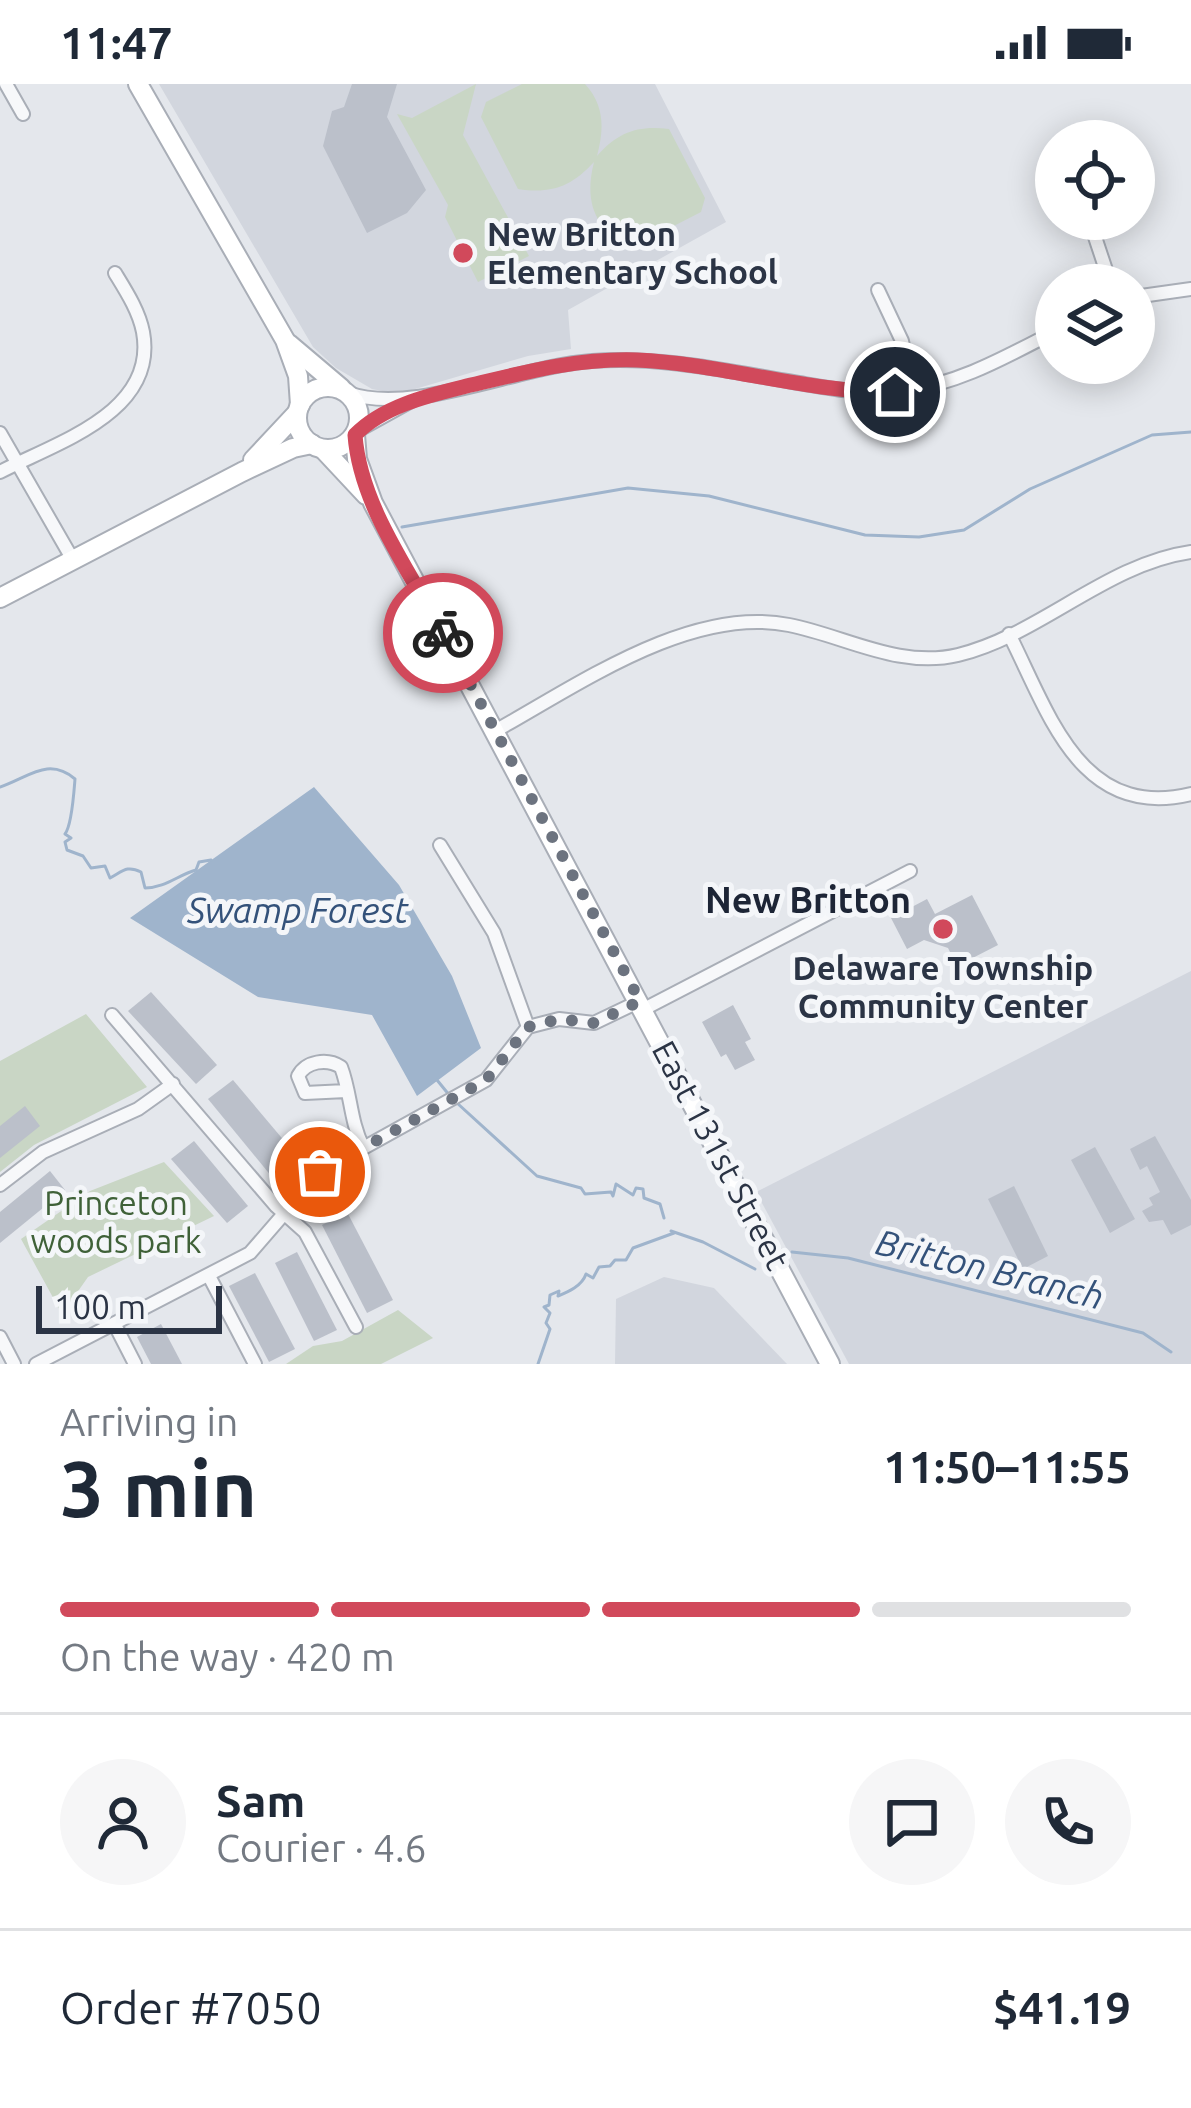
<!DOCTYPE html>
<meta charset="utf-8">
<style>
:root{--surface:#fff;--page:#f6f6f7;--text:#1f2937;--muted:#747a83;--line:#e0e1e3;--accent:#d1495b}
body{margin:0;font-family:Ubuntu,sans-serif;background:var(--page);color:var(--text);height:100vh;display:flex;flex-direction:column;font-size:45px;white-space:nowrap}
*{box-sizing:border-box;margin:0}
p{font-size:39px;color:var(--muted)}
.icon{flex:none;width:66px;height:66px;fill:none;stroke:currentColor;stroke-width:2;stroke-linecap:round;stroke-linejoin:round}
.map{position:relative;height:1280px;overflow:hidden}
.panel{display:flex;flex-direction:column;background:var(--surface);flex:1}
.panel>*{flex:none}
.buttons{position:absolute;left:1035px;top:36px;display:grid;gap:24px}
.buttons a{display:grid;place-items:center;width:120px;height:120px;border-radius:50%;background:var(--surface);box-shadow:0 6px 30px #0003;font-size:60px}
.scale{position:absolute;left:36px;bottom:30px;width:186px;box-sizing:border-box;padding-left:12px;border:6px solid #2b3445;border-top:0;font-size:33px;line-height:42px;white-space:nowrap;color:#2b3445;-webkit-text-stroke:9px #f4f6f9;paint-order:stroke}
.pin{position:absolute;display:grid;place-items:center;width:102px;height:102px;color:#fff;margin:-51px;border:6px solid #fff;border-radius:50%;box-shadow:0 3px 12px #0007}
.courier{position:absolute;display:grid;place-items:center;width:120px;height:120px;margin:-60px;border:9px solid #d1495b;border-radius:50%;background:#fff;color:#222;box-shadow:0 3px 15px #0007}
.summary em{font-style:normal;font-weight:600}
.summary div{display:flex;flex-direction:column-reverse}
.summary{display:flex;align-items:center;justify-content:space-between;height:204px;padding:0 60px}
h1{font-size:78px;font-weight:600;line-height:90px}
.bar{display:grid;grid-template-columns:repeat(4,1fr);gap:18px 12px;align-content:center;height:144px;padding:0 60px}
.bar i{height:15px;border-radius:9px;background:var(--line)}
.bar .active{background:var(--accent)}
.bar p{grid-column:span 4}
.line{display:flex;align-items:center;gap:30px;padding:0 60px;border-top:3px solid var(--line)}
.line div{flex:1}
.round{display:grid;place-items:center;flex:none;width:126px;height:126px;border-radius:63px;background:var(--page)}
.status{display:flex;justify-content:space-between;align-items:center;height:84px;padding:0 60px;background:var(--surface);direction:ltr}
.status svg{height:33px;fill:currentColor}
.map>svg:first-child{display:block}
.built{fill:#d2d6de}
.green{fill:#c9d6c5}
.water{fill:#9fb4cc}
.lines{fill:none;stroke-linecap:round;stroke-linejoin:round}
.stream{stroke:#9fb4cc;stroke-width:3}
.building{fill:#bbc0ca}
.street-casing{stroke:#a9aeb7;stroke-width:16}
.secondary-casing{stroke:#a9aeb7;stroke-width:22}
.street{stroke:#f7f8fa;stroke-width:12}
.secondary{stroke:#fff;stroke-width:18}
.done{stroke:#6c737f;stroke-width:12;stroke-dasharray:0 21.6}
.route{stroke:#d1495b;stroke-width:15}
.poi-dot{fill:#d1495b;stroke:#f4f6f9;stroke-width:4.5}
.labels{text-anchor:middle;stroke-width:10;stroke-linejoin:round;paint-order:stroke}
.poi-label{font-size:33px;font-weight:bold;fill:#2b3445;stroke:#f4f6f9;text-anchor:start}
.street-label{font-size:33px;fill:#2b3445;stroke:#f4f6f9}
.park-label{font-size:33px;fill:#3f6138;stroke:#f4f6f9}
.neighbourhood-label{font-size:36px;font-weight:bold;fill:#1d2536;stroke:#f4f6f9}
.water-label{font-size:36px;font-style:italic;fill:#34527a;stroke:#f4f6f9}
</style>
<div class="status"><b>11:47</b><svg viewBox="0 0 49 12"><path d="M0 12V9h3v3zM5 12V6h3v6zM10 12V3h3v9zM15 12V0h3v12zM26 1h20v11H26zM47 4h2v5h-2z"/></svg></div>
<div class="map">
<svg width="1191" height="1280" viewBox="0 0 1191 1280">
<rect width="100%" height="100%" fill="#e4e7ec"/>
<g class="built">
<path d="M 159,0 L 655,0 L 726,138 L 568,226 L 571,265 L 528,272 L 398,310 L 372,305 L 336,284 L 313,263 Z"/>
<path d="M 1191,887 L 1191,1280 L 849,1280 L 756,1108 Z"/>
<path d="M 664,1193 L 714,1204 L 787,1280 L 615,1280 L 616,1215 Z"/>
</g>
<g class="green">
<path d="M 476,0 L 463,51 L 529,172 L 478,198 L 445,133 L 448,121 L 397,30 L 412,34 Z"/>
<path d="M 522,0 L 585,0 C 605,22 604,45 597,72 C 618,48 638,41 669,45 L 705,114 L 701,128 L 631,164 C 594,145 584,118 594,78 C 571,103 551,110 518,105 L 481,33 L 486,18 Z"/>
<path d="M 86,930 L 147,1003 L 34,1061 L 0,1088 L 0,977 Z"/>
<path d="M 164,1078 L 214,1132 L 88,1193 L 62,1230 L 21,1155 L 90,1107 Z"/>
<path d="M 398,1226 L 433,1254 L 381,1280 L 286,1280 L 313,1262 L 342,1257 Z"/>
</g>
<path class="water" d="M 314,703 L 399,801 L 452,892 L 481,964 L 417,1012 L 372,931 L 258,913 L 130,834 Z"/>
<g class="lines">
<g class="stream">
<path d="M 402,443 L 628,404 L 709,412 L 865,451 L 919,453 L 964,446 L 1030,405 L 1152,351 L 1191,348"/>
<path d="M 0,703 C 28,694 48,672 75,695 C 74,707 72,741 65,750 L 71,754 L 65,758 L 67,766 L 83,772 L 91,784 L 105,782 L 110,794 C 123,787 127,781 141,788 L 145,804 C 165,804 178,791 196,786 L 199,778 L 211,776"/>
<path d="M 437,996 L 450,1012"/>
<path d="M 457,1019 L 537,1092 L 581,1104 L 585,1110 L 611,1108 L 613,1112 L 616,1100 L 633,1111 L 636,1104 L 643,1105 L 644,1114 L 660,1120 L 664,1134"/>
<path d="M 671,1147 L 703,1158 L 755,1185"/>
<path d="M 792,1168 L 848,1174 L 1143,1249 L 1171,1268"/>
<path d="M 538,1280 L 550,1245 L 546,1239 L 550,1229 L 544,1223 L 549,1221 L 550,1211 L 559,1207 L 558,1212 C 568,1208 582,1202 586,1190 L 593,1194 L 599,1183 L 610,1182 L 615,1176 L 626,1176 L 633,1164 L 674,1149"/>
</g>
</g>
<g class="building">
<path d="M 352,0 L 397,0 L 387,33 L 426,106 L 407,129 L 367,149 L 323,62 L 332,27 L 344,23 Z"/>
<path d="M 972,811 L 998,861 L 957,882 L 948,864 L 924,856 L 907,865 L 891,834 L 927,815 L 935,830 Z"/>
<path d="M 151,908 L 217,981 L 196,1000 L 128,927 Z"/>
<path d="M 733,921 L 751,955 L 745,958 L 755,976 L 735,986 L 726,970 L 721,973 L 702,938 Z"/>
<path d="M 233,996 L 297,1072 L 272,1093 L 208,1015 Z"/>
<path d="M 25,1022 L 40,1042 L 0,1074 L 0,1042 Z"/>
<path d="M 1155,1052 L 1191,1116 L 1191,1141 L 1171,1151 L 1163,1136 L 1149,1138 L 1142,1127 L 1153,1121 L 1149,1114 L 1160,1108 L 1147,1082 L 1140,1086 L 1130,1065 Z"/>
<path d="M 194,1057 L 248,1122 L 227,1139 L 171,1075 Z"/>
<path d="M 1095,1063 L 1135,1135 L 1110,1149 L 1071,1076 Z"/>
<path d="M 50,1087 L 65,1106 L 0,1159 L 0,1128 Z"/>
<path d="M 1014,1102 L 1048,1172 L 1023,1185 L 988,1115 Z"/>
<path d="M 347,1128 L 393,1216 L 367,1229 L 322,1141 Z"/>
<path d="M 297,1168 L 337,1246 L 314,1257 L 275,1179 Z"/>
<path d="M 255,1189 L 295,1265 L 269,1278 L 229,1202 Z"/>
<path d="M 161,1240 L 182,1280 L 151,1280 L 137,1253 Z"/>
</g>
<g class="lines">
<g class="street-casing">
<g id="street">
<path d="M 6,0 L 23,30"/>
<path d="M 1089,135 L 1111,201"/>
<path d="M 878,206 L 902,257 L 912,306"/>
<path d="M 1134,213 L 1191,205"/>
<path d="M 348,309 C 413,332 519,282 592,277 C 659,272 727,287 793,298 C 829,304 866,312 903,307 C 959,300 1007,272 1056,247"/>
<path d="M 357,347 L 413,316"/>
<path d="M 0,349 L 73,476"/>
<path d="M 0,388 C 55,359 158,329 143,248 C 139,227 126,207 115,189"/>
<path d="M 1009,550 C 1049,629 1080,737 1191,710"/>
<path d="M 495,647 C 578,601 691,521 789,541 C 845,552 899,585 958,571 C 1040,551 1106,480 1191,468"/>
<path d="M 440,761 L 494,849 L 528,943"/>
<path d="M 644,925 L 910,787"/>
<path d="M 112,931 L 276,1122 L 305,1148 L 356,1243"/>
<path d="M 346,1007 L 305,1009 L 298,992 C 306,977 327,974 341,983 C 351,1009 350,1037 363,1063"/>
<path d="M 0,1101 L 43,1068 L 138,1025 L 173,1000"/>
<path d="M 209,1192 L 255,1280"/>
<path d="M 115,1241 L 135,1280"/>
<path d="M 0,1253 L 14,1280"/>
<path d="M 36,1280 L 250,1169 L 320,1088 L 486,996 L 528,943 L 559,935 L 594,939 L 640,917"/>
</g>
</g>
<g class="secondary-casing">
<g id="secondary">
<path d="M 138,0 L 285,256 L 298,292 L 300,321"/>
<path d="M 289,260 L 341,304"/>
<circle cx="328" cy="334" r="31"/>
<path d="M 355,351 L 357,375 L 373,419 L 830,1280"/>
<path d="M 323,365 L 366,411"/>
<path d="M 253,376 L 297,329"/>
<path d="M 0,514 L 242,388 L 293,364 L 312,360"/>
</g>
</g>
<use href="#street" class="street"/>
<use href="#secondary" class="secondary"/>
</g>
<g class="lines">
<path class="done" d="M 320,1088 L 486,996 L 528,943 L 559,935 L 594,939 L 640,917 L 443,549"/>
<path class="route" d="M 443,549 C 410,488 360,421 355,351 C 382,323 426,312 463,303 C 522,289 576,274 637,276 C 724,280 808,309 895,308"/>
</g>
<g class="poi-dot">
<circle cx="463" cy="169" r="12"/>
<circle cx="943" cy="845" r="12"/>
</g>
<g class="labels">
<g class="poi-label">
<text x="487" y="162">New Britton<tspan x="487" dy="38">Elementary School</tspan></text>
<text x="943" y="896" text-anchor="middle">Delaware Township<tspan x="943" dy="38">Community Center</tspan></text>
</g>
<g class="street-label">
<text transform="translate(721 1071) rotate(62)" y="12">East 131st Street</text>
</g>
<g class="park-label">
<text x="116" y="1131">Princeton<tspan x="116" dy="38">woods park</tspan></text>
</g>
<g class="neighbourhood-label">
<text x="808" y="829">New Britton</text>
</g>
<g class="water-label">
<text x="298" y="839">Swamp Forest</text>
<text transform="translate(990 1185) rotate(14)" y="13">Britton Branch</text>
</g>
</g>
</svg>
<div class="buttons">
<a><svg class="icon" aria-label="locate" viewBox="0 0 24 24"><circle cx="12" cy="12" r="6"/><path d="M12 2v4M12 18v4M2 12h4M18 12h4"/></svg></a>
<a><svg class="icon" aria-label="layers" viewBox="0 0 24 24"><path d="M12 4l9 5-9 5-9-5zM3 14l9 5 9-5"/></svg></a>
</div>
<div class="scale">100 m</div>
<div class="pin" style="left:320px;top:1088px;background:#ea580c"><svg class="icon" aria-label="bag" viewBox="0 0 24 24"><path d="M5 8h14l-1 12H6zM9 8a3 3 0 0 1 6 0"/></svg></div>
<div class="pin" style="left:895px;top:308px;background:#1f2937"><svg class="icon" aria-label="home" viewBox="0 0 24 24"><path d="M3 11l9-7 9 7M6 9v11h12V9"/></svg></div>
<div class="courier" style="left:443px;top:549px"><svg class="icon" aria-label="bike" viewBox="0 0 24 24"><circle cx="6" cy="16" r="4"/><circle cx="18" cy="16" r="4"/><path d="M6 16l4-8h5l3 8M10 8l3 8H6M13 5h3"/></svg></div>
</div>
<section class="panel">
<div class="summary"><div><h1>3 min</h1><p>Arriving in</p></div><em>11:50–11:55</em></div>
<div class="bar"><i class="active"></i><i class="active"></i><i class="active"></i><i></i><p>On the way · 420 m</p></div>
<div class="line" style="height:216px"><a class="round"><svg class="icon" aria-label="person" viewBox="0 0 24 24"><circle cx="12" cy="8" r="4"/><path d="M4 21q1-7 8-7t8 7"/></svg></a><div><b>Sam</b><p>Courier · 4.6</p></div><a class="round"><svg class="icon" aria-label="chat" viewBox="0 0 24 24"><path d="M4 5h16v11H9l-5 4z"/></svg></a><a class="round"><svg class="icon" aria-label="phone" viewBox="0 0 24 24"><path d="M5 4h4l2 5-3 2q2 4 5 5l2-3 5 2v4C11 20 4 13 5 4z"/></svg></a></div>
<div class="line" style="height:156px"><div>Order #7050</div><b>$41.19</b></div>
</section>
